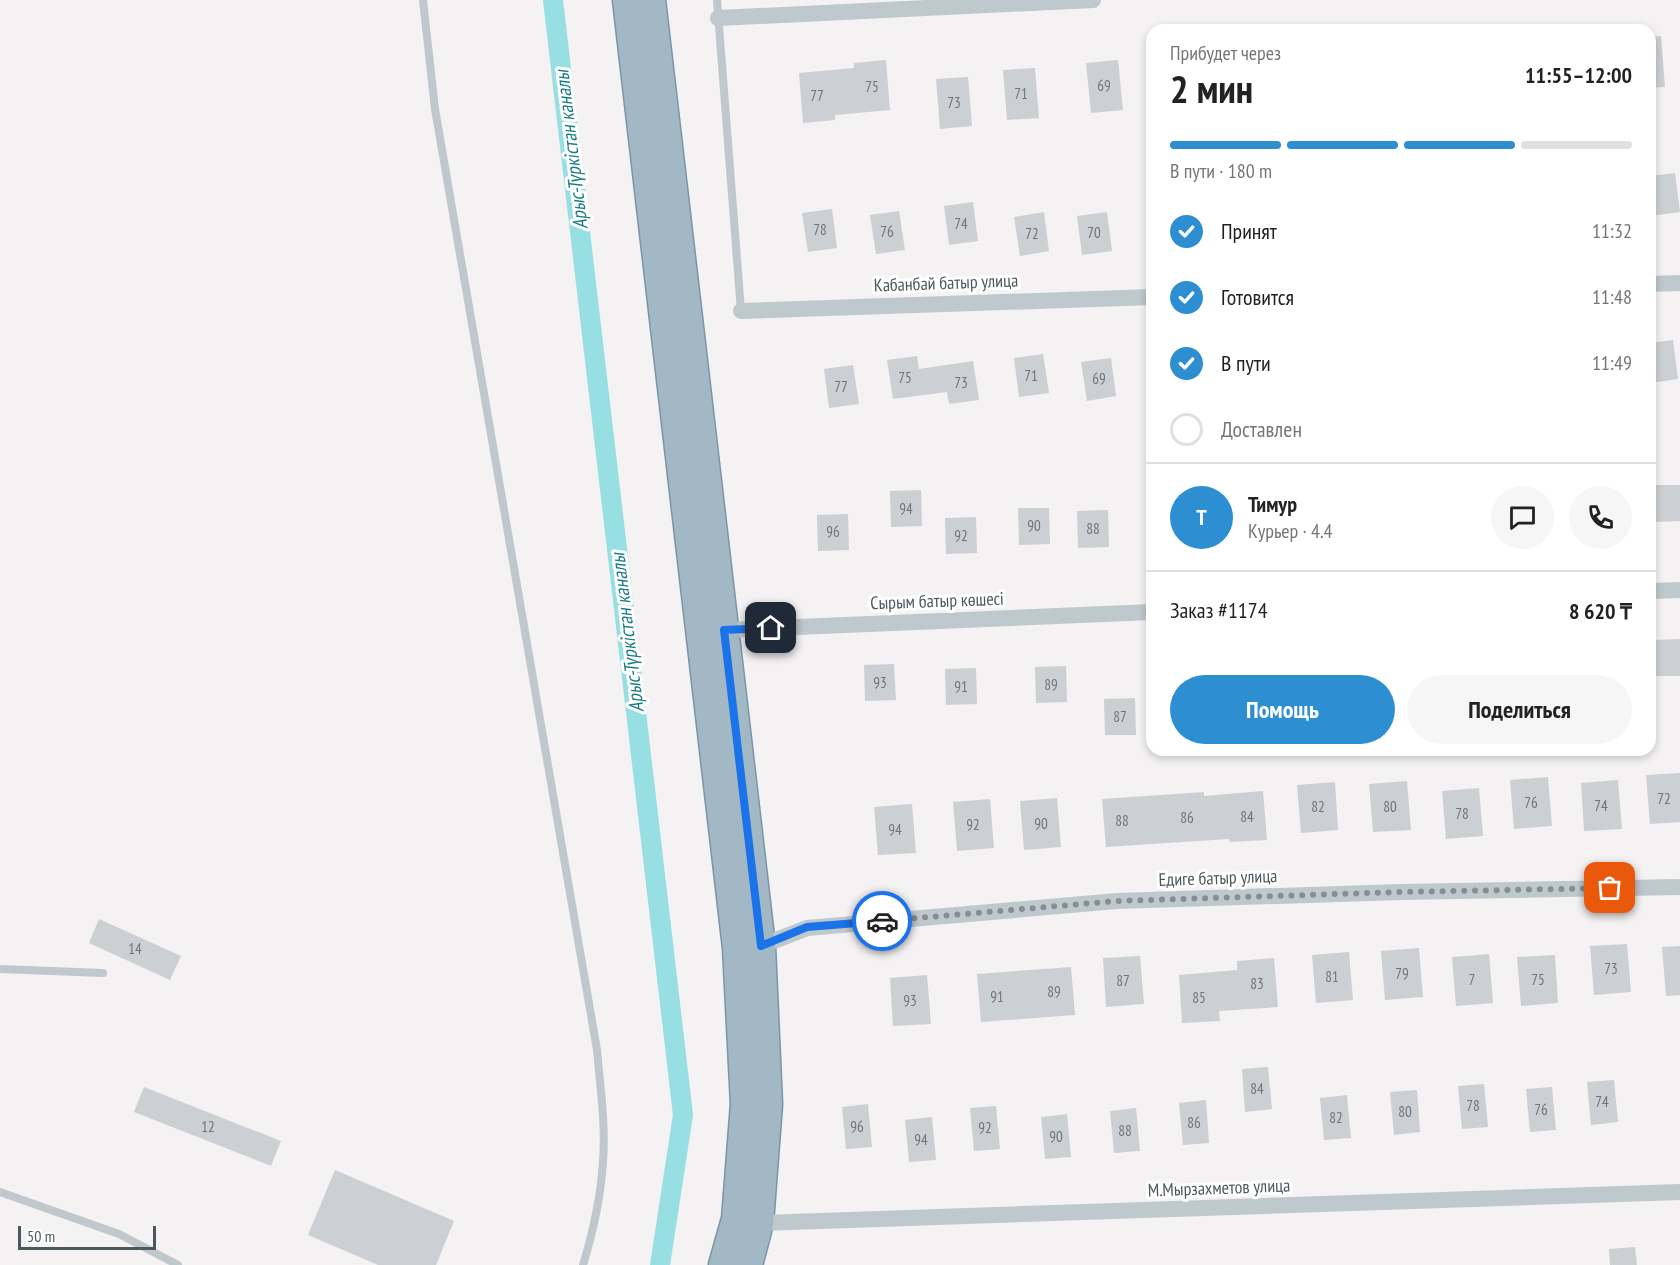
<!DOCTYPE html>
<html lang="ru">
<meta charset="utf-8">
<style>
:root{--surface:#fff;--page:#f6f6f6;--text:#222;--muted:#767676;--line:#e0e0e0;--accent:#2e8ed2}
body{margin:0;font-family:"PT Sans Narrow",sans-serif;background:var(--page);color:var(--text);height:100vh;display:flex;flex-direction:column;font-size:22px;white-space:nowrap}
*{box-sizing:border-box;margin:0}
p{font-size:20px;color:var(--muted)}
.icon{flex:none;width:33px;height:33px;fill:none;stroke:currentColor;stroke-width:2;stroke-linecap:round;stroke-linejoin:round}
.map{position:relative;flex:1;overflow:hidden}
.panel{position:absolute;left:1146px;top:24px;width:510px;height:732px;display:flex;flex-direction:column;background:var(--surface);border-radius:18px;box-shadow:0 3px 9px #0003}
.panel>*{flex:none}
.scale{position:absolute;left:18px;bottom:15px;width:138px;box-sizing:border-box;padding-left:6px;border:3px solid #4b585d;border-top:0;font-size:16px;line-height:21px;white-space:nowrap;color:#4b585d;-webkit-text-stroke:4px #fff;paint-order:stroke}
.pin{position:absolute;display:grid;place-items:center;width:51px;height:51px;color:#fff;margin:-26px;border-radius:12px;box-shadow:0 3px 9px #0006}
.courier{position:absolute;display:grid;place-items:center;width:60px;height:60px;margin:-30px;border:4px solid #1a73e8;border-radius:50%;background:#fff;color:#222;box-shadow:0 2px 8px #0007}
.summary em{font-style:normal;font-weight:700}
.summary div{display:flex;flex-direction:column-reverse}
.summary{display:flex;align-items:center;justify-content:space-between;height:102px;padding:0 24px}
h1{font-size:39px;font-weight:700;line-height:45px}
.bar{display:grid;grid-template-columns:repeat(4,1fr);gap:9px 6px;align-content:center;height:72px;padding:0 24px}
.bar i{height:8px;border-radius:4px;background:var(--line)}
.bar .active{background:var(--accent)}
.bar p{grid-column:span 4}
.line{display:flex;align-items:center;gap:15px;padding:0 24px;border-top:2px solid var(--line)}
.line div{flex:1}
.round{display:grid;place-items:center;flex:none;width:63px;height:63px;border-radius:32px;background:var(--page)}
ol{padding:0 24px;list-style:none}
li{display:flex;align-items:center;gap:18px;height:66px}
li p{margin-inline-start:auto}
li .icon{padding:6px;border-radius:50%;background:var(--accent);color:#fff;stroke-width:4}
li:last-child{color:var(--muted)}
li i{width:33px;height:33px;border:3px solid var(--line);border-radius:50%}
.primary-button{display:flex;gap:12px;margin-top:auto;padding:12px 24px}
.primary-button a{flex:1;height:69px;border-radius:36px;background:var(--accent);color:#fff;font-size:24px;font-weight:700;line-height:69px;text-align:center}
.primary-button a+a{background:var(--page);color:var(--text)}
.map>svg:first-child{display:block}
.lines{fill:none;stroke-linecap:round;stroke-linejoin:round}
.canal{stroke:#98dfe4;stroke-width:20}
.building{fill:#ccd0d3}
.trunk-casing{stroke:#7a96a6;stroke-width:31}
.service{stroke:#bfc8cc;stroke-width:8}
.minor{stroke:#bfc8cc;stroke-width:16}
.trunk{stroke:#a2b8c4;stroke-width:28}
.done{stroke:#868e91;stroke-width:6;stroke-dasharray:0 10.8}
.route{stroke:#1a73e8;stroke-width:8}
.labels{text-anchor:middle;stroke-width:6;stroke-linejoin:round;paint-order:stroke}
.number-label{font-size:15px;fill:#6b767a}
.street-label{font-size:18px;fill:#4b585d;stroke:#fff}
.water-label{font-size:20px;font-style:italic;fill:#1a7d83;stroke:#fff}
</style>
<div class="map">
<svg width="1680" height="1265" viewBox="0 0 1680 1265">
<rect width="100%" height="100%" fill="#f4f2f2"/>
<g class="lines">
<path class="canal" d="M 553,0 L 683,1115 L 660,1265"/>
</g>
<g class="building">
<path d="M 1661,36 L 1665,87 L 1650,88 L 1650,37 Z"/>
<path d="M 886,60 L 890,110 L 835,115 L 835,120 L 803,123 L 799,73 L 854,68 L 854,63 Z"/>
<path d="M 1118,60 L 1123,110 L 1091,113 L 1086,63 Z"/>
<path d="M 1035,68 L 1039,118 L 1007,120 L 1003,70 Z"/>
<path d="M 968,77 L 972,126 L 940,129 L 936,79 Z"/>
<path d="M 1675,173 L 1680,212 L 1650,216 L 1650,176 Z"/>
<path d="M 973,202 L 978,241 L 949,245 L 944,206 Z"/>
<path d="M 832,209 L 837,248 L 808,252 L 802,213 Z"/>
<path d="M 899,211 L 905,250 L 876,254 L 870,215 Z"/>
<path d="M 1044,212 L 1049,251 L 1020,256 L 1014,217 Z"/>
<path d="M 1107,212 L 1112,251 L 1082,255 L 1077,216 Z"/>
<path d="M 1673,340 L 1678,379 L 1650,383 L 1650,343 Z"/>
<path d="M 1043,354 L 1049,393 L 1019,397 L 1014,358 Z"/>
<path d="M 917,356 L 919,369 L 973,361 L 979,400 L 949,404 L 947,392 L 893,399 L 887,360 Z"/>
<path d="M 1111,358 L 1116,396 L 1087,401 L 1081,362 Z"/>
<path d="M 853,365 L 859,404 L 829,408 L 824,369 Z"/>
<path d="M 1654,485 L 1680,485 L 1680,521 L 1655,522 Z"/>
<path d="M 921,490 L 922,526 L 891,527 L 890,491 Z"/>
<path d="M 1018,508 L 1049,508 L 1050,544 L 1019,545 Z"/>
<path d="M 1108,510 L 1109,547 L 1078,548 L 1077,511 Z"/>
<path d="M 848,514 L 849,550 L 818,551 L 817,515 Z"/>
<path d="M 976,517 L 977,553 L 946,554 L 945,518 Z"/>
<path d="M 1680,639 L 1680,676 L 1656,676 L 1655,640 Z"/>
<path d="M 894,664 L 896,700 L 865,701 L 864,665 Z"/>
<path d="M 1066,666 L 1067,702 L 1036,703 L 1035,667 Z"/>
<path d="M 976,668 L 977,704 L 946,705 L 945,669 Z"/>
<path d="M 1135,698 L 1136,735 L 1105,735 L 1104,699 Z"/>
<path d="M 1680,773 L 1680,822 L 1650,824 L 1646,775 Z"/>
<path d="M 1548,777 L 1552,826 L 1514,829 L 1510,780 Z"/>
<path d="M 1618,780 L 1622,829 L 1584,831 L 1581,783 Z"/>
<path d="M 1407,781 L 1411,830 L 1373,832 L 1369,784 Z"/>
<path d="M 1335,782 L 1338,830 L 1301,833 L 1297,785 Z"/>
<path d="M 1479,788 L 1483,836 L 1446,839 L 1442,791 Z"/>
<path d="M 1263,791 L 1267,840 L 1230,842 L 1229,839 L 1106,847 L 1102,799 L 1204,792 L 1204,796 Z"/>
<path d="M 1057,798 L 1061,847 L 1024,850 L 1020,801 Z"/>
<path d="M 990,799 L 994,848 L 957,851 L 953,802 Z"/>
<path d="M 912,804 L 916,853 L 878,855 L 874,807 Z"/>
<path d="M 99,919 L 181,956 L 170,980 L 89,943 Z"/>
<path d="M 1627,944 L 1631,992 L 1594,995 L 1590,946 Z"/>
<path d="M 1680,946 L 1680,995 L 1666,996 L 1662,947 Z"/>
<path d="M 1419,948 L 1423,997 L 1385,1000 L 1381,951 Z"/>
<path d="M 1349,952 L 1353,1000 L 1316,1003 L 1312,955 Z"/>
<path d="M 1489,954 L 1493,1003 L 1456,1006 L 1452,957 Z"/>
<path d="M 1555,955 L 1558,1003 L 1521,1006 L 1517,957 Z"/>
<path d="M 1140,956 L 1144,1004 L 1106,1007 L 1103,958 Z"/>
<path d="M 1274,958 L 1278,1007 L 1219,1011 L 1220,1021 L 1182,1023 L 1179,975 L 1237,970 L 1237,961 Z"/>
<path d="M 1071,967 L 1075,1015 L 981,1022 L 977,974 Z"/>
<path d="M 927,975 L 931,1024 L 893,1026 L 890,978 Z"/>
<path d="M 1268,1067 L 1272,1109 L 1245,1112 L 1242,1069 Z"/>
<path d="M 1614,1080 L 1618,1122 L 1591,1125 L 1587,1082 Z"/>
<path d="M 1484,1084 L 1488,1127 L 1462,1129 L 1458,1086 Z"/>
<path d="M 144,1087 L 281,1141 L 271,1166 L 134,1112 Z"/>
<path d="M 1552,1087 L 1556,1130 L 1530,1132 L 1526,1089 Z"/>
<path d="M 1417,1090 L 1420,1132 L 1394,1135 L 1390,1092 Z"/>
<path d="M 1347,1095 L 1351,1138 L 1324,1140 L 1320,1098 Z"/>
<path d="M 1206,1100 L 1209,1143 L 1183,1145 L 1179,1103 Z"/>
<path d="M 868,1104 L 872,1147 L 846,1149 L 842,1107 Z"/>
<path d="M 996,1106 L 1000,1149 L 974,1151 L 970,1108 Z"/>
<path d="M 1136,1108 L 1140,1151 L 1114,1153 L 1110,1111 Z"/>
<path d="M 1067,1114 L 1071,1157 L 1045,1159 L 1041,1117 Z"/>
<path d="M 932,1117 L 936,1160 L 909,1162 L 905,1120 Z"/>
<path d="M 335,1170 L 454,1221 L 436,1265 L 378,1265 L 308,1235 Z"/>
<path d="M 1635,1247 L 1637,1265 L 1610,1265 L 1609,1249 Z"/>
</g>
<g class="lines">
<g class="trunk-casing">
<g id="trunk">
<path d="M 627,0 L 737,948 L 745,1104 L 736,1219 L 723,1265"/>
<path d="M 651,0 L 761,946 L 768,1104 L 759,1223 L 748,1265"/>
</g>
</g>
<g class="service">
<path d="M 423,0 L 435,109 L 597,1050 C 600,1086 606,1125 603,1161 C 601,1196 593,1232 583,1265"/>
<path d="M 717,0 L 741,311"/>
<path d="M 0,969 L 103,973"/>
<path d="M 0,1192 L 119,1234 L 178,1265"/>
</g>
<g class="minor">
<path d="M 718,18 L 1093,0"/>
<path d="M 1650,284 L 1680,283"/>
<path d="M 741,311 L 1152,297"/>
<path d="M 1650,591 L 1680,590"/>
<path d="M 724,630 L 1152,612"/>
<path d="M 761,946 L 807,928 L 1117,901 L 1401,892 L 1680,887"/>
<path d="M 759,1223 L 1680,1192"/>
</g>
<use href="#trunk" class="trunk"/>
</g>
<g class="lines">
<path class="done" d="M 882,921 L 1117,901 L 1401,892 L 1610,888"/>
<path class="route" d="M 771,628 L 724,630 L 761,946 L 807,927 L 882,921"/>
</g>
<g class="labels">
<g class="number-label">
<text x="1104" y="91">69</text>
<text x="872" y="92">75</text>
<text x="1021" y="99">71</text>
<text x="817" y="101">77</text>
<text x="954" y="108">73</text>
<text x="961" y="229">74</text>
<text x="820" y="235">78</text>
<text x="887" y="237">76</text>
<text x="1094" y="238">70</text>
<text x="1032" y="239">72</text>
<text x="1031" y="381">71</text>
<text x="905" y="383">75</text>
<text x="1099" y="384">69</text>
<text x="961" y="388">73</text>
<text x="841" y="392">77</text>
<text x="906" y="514">94</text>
<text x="1034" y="531">90</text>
<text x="1093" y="534">88</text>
<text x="833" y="537">96</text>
<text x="961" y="541">92</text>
<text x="880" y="688">93</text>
<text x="1051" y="690">89</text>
<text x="961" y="692">91</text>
<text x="1120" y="722">87</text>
<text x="1664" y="804">72</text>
<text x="1531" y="808">76</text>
<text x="1601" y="811">74</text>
<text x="1318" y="812">82</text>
<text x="1390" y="812">80</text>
<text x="1462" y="819">78</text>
<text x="1247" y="822">84</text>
<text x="1187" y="823">86</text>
<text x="1122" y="826">88</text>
<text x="1041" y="829">90</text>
<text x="973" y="830">92</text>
<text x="895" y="835">94</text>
<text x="135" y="954">14</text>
<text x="1611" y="974">73</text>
<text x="1402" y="979">79</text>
<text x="1332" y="982">81</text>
<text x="1472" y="985">7</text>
<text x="1538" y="985">75</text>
<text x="1123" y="986">87</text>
<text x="1257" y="989">83</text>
<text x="1054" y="997">89</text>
<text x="997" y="1002">91</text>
<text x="1199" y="1003">85</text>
<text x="910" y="1006">93</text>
<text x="1257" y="1094">84</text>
<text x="1602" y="1107">74</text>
<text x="1473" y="1111">78</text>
<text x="1541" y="1115">76</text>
<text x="1405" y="1117">80</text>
<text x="1336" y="1123">82</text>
<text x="1194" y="1128">86</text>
<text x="208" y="1132">12</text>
<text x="857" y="1132">96</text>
<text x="985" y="1133">92</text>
<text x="1125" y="1136">88</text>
<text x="1056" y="1142">90</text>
<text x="921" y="1145">94</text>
</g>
<g class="street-label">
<text transform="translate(946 283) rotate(-2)" y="6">Кабанбай батыр улица</text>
<text transform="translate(937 601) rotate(-2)" y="6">Сырым батыр көшесі</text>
<text transform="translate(1218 878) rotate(-2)" y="6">Едиге батыр улица</text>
<text transform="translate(1219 1188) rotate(-2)" y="6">М.Мырзахметов улица</text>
</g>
<g class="water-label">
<text transform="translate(571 150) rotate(-97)" y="7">Арыс-Түркістан каналы</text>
<text transform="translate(627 633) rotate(-97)" y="7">Арыс-Түркістан каналы</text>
</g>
</g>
</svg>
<div class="scale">50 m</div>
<div class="pin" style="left:1610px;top:888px;background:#ea580c"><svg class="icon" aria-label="bag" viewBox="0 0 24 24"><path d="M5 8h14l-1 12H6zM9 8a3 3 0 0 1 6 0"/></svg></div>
<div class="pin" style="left:771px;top:628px;background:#1f2937"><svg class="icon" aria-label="home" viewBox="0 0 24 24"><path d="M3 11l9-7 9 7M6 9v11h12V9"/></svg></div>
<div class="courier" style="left:882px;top:921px"><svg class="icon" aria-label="car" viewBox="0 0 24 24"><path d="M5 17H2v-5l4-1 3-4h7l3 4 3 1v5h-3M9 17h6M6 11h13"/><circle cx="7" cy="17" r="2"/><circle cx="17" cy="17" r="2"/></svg></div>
<section class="panel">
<div class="summary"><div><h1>2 мин</h1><p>Прибудет через</p></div><em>11:55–12:00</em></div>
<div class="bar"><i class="active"></i><i class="active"></i><i class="active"></i><i></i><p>В пути · 180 m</p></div>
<ol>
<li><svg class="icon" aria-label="check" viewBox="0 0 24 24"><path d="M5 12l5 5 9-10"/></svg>Принят<p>11:32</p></li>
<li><svg class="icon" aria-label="check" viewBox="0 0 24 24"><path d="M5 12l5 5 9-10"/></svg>Готовится<p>11:48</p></li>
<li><svg class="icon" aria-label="check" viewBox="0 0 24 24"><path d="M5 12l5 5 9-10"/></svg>В пути<p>11:49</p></li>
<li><i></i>Доставлен</li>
</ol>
<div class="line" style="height:108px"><b class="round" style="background:var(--accent);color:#fff">Т</b><div><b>Тимур</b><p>Курьер · 4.4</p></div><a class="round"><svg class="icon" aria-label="chat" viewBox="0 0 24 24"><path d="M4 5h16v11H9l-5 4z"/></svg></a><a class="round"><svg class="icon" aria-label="phone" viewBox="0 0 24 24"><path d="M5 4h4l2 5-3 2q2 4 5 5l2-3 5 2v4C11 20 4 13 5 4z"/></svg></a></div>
<div class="line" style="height:78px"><div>Заказ #1174</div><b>8 620 ₸</b></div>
<div class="primary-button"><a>Помощь</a><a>Поделиться</a></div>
</section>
</div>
